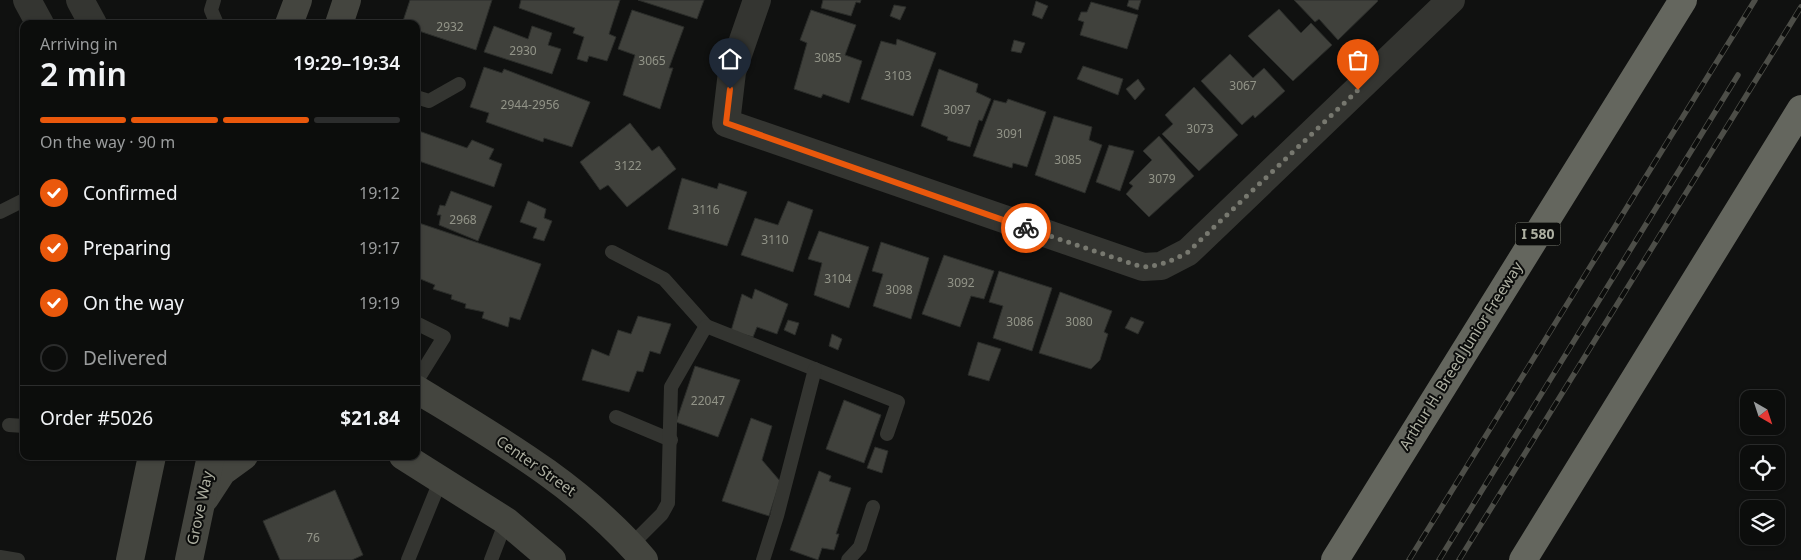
<!DOCTYPE html>
<meta charset="utf-8">
<style>
:root{--surface:#0c0d0c;--page:#1a1b1a;--text:#f1f3f6;--muted:#9a9c9d;--line:#2c2d2d;--accent:#ea580c}
body{margin:0;font-family:"Noto Sans",sans-serif;background:var(--page);color:var(--text);height:100vh;display:flex;flex-direction:column;font-size:19px;white-space:nowrap}
*{box-sizing:border-box;margin:0}
p{font-size:16px;color:var(--muted)}
.icon{flex:none;width:28px;height:28px;fill:none;stroke:currentColor;stroke-width:2;stroke-linecap:round;stroke-linejoin:round}
.map{position:relative;flex:1;overflow:hidden}
.details{position:absolute;left:20px;top:20px;width:400px;height:440px;display:flex;flex-direction:column;background:var(--surface);border-radius:10px;box-shadow:0 1px 4px #0004,0 0 0 1px var(--line)}
.details>*{flex:none}
.needle{width:32px;rotate:141deg}
.tools{position:absolute;left:1740px;top:390px;display:grid;gap:10px}
.tools a{display:grid;place-items:center;width:45px;height:45px;border-radius:10px;background:var(--surface);box-shadow:0 1px 4px #0004,0 0 0 1px var(--line);font-size:25px}
.pin{position:absolute;display:grid;place-items:center;width:42px;height:42px;color:#fff;margin:-51px -21px;border-radius:50% 50% 50% 0;rotate:-45deg;box-shadow:0 0 5px #0007}
.pin .icon{rotate:45deg}
.courier{position:absolute;display:grid;place-items:center;width:50px;height:50px;margin:-25px;border:4px solid #ea580c;border-radius:50%;background:#fff;color:#222;box-shadow:0 1px 6px #0007}
.overview em{font-style:normal;font-weight:600}
.overview div{display:flex;flex-direction:column-reverse}
.overview{display:flex;align-items:center;justify-content:space-between;height:85px;padding:0 20px}
h1{font-size:32px;font-weight:600;line-height:38px}
.bar{display:grid;grid-template-columns:repeat(4,1fr);gap:8px 5px;align-content:center;height:60px;padding:0 20px}
.bar i{height:6px;border-radius:4px;background:var(--line)}
.bar .current{background:var(--accent)}
.bar p{grid-column:span 4}
.line{display:flex;align-items:center;gap:12px;padding:0 20px;border-top:1px solid var(--line)}
.line div{flex:1}
ol{padding:0 20px;list-style:none}
li{display:flex;align-items:center;gap:15px;height:55px}
li p{margin-inline-start:auto}
li .icon{padding:5px;border-radius:50%;background:var(--accent);color:#fff;stroke-width:4}
li:last-child{color:var(--muted)}
li i{width:28px;height:28px;border:2px solid var(--line);border-radius:50%}
.map>svg:first-child{display:block}
.building{fill:#40413c;stroke:#2b2d2a}
.lines{fill:none;stroke-linecap:round;stroke-linejoin:round}
.service{stroke:#343531;stroke-width:14}
.minor{stroke:#343531;stroke-width:28}
.tertiary{stroke:#343531;stroke-width:28}
.secondary{stroke:#44453f;stroke-width:28}
.motorway{stroke:#64665e;stroke-width:28}
.rail-casing{stroke:#4d4e48;stroke-width:5.5}
.rail{stroke:#0b0c0b;stroke-width:4;stroke-dasharray:11;stroke-linecap:butt}
.done{stroke:#77786f;stroke-width:5;stroke-dasharray:0 9}
.route{stroke:#ea580c;stroke-width:6}
.labels{text-anchor:middle;stroke-width:4;stroke-linejoin:round;paint-order:stroke}
.number-label{font-size:12px;fill:#929488}
.shield{fill:#0b0c0b;stroke:#7d7f75;stroke-width:1}
.shield-label{font-size:14px;font-weight:bold;fill:#aeb0a2}
.street-label{font-size:15px;fill:#aeb0a2;stroke:#0b0c0b}
</style>
<div class="map">
<svg width="1801" height="560" viewBox="0 0 1801 560">
<rect width="100%" height="100%" fill="#101110"/>
<g class="building">
<path d="M 410,0 L 492,0 L 476,50 L 416,30 L 416,24 L 402,24 Z"/>
<path d="M 521,0 L 620,0 L 609,34 L 616,37 L 607,61 L 589,56 L 587,62 L 577,59 L 584,37 L 573,33 L 575,28 L 519,8 Z"/>
<path d="M 638,0 L 704,0 L 697,19 Z"/>
<path d="M 823,0 L 861,0 L 860,3 L 856,2 L 851,16 L 821,8 Z"/>
<path d="M 1129,0 L 1141,0 L 1138,10 L 1127,6 Z"/>
<path d="M 1294,0 L 1377,0 L 1378,1 L 1338,40 L 1319,19 L 1315,22 Z"/>
<path d="M 1036,1 L 1048,6 L 1042,19 L 1032,15 Z"/>
<path d="M 1091,2 L 1138,15 L 1127,49 L 1080,35 L 1084,22 L 1078,20 L 1081,12 L 1087,12 Z"/>
<path d="M 894,5 L 906,7 L 900,20 L 890,16 Z"/>
<path d="M 1279,9 L 1301,33 L 1311,23 L 1332,45 L 1293,81 L 1248,36 Z"/>
<path d="M 632,10 L 684,27 L 669,68 L 673,68 L 660,109 L 623,95 L 635,55 L 618,49 Z"/>
<path d="M 811,10 L 856,25 L 845,55 L 862,61 L 849,103 L 823,94 L 821,98 L 794,89 L 807,43 L 800,40 Z"/>
<path d="M 494,26 L 528,39 L 532,26 L 552,33 L 548,45 L 561,49 L 552,74 L 484,52 Z"/>
<path d="M 897,39 L 936,53 L 913,116 L 861,99 L 881,41 L 896,45 Z"/>
<path d="M 1014,40 L 1025,43 L 1021,53 L 1011,51 Z"/>
<path d="M 1230,54 L 1253,78 L 1264,68 L 1285,91 L 1255,118 L 1253,115 L 1242,125 L 1201,81 Z"/>
<path d="M 1083,66 L 1123,79 L 1118,95 L 1077,79 Z"/>
<path d="M 484,67 L 502,73 L 504,69 L 590,102 L 572,147 L 544,138 L 543,142 L 486,122 L 489,113 L 470,107 Z"/>
<path d="M 939,69 L 978,84 L 976,92 L 991,99 L 982,121 L 979,120 L 970,147 L 947,140 L 948,137 L 921,126 Z"/>
<path d="M 1138,79 L 1145,89 L 1135,100 L 1126,89 Z"/>
<path d="M 1194,87 L 1238,135 L 1199,171 L 1162,134 L 1173,124 L 1165,115 Z"/>
<path d="M 1008,99 L 1046,112 L 1027,167 L 1013,163 L 1012,168 L 973,156 L 994,100 L 1006,103 Z"/>
<path d="M 1054,116 L 1092,127 L 1089,140 L 1102,145 L 1085,193 L 1035,175 Z"/>
<path d="M 630,123 L 652,151 L 659,146 L 676,169 L 627,207 L 608,185 L 600,190 L 580,162 Z"/>
<path d="M 416,130 L 467,148 L 472,140 L 494,149 L 489,159 L 502,164 L 494,187 L 416,160 Z"/>
<path d="M 1159,136 L 1194,176 L 1149,217 L 1126,194 L 1133,186 L 1129,183 L 1152,160 L 1143,151 Z"/>
<path d="M 1109,145 L 1134,151 L 1120,191 L 1096,182 Z"/>
<path d="M 682,178 L 717,189 L 719,183 L 747,192 L 727,246 L 668,229 Z"/>
<path d="M 451,191 L 492,206 L 478,241 L 439,225 L 441,215 L 437,215 L 440,205 L 445,206 Z"/>
<path d="M 528,201 L 546,209 L 544,218 L 552,221 L 544,241 L 533,238 L 537,228 L 520,222 Z"/>
<path d="M 788,201 L 813,210 L 793,272 L 741,255 L 755,218 L 778,225 Z"/>
<path d="M 416,222 L 541,264 L 520,320 L 510,317 L 508,327 L 482,318 L 484,312 L 465,308 L 466,304 L 451,299 L 452,295 L 433,289 L 435,285 L 418,278 Z"/>
<path d="M 819,231 L 869,247 L 849,308 L 814,295 L 822,263 L 808,259 Z"/>
<path d="M 881,242 L 929,258 L 911,319 L 873,306 L 883,274 L 872,271 Z"/>
<path d="M 944,255 L 994,271 L 984,299 L 971,296 L 960,327 L 922,314 Z"/>
<path d="M 999,271 L 1052,288 L 1032,351 L 993,338 L 1003,306 L 989,302 Z"/>
<path d="M 755,289 L 788,304 L 777,334 L 757,327 L 753,337 L 731,331 L 742,294 L 752,299 Z"/>
<path d="M 1060,292 L 1112,311 L 1104,332 L 1108,334 L 1100,360 L 1091,369 L 1039,353 Z"/>
<path d="M 638,316 L 671,324 L 660,354 L 650,351 L 643,372 L 637,371 L 629,392 L 582,380 L 592,349 L 609,356 L 618,330 L 631,334 Z"/>
<path d="M 1131,317 L 1144,322 L 1138,334 L 1125,328 Z"/>
<path d="M 788,320 L 799,323 L 795,335 L 784,330 Z"/>
<path d="M 832,334 L 842,339 L 838,350 L 829,346 Z"/>
<path d="M 978,342 L 1001,349 L 989,381 L 968,375 Z"/>
<path d="M 695,366 L 740,380 L 718,437 L 676,422 Z"/>
<path d="M 844,400 L 881,415 L 864,463 L 826,449 Z"/>
<path d="M 751,418 L 772,426 L 762,460 L 780,481 L 769,516 L 722,501 Z"/>
<path d="M 875,447 L 888,451 L 882,473 L 867,468 Z"/>
<path d="M 819,471 L 831,476 L 829,481 L 851,488 L 836,534 L 839,534 L 834,550 L 822,548 L 818,560 L 790,550 Z"/>
<path d="M 335,490 L 363,555 L 352,560 L 280,560 L 263,521 Z"/>
</g>
<g class="lines">
<g class="service">
<path d="M 214,0 L 211,10 L 217,24"/>
<path d="M 416,97 L 429,101 L 459,84"/>
<path d="M 0,212 L 24,200"/>
<path d="M 612,252 L 664,279 L 706,326"/>
<path d="M 416,323 L 444,337 L 416,382"/>
<path d="M 616,417 L 671,440"/>
<path d="M 9,425 L 24,426"/>
<path d="M 631,545 L 662,514 L 668,503 L 671,387 L 706,326 L 898,402 L 887,434"/>
<path d="M 0,557 L 18,560"/>
<path d="M 408,560 L 441,479"/>
<path d="M 491,560 L 506,521"/>
<path d="M 763,560 L 777,516 L 815,369"/>
<path d="M 848,560 L 860,547 L 873,507"/>
</g>
<path class="minor" d="M 757,0 L 732,72 L 726,123 L 1143,267 L 1161,266 L 1188,252 L 1451,0"/>
<g class="tertiary">
<path d="M 27,0 L 40,24"/>
<path d="M 80,0 L 93,24"/>
</g>
<g class="secondary">
<path d="M 289,24 L 298,0"/>
<path d="M 339,24 L 347,0"/>
<path d="M 416,389 C 498,439 581,486 644,560"/>
<path d="M 403,456 L 506,521 L 552,560"/>
<path d="M 205,498 L 222,472 L 244,456"/>
<path d="M 130,560 L 152,456"/>
<path d="M 189,560 L 211,456"/>
</g>
<g class="motorway">
<path d="M 1335,560 L 1683,0"/>
<path d="M 1523,560 L 1801,109"/>
</g>
<g class="rail-casing">
<g id="rail">
<path d="M 1409,560 L 1755,0"/>
<path d="M 1439,560 L 1738,75"/>
<path d="M 1459,560 L 1801,7"/>
</g>
</g>
<use href="#rail" class="rail"/>
</g>
<g class="lines">
<path class="done" d="M 1026,228 L 1142,267 C 1160,266 1172,261 1188,252 L 1358,90"/>
<path class="route" d="M 730,89 L 726,123 L 1026,228"/>
</g>
<g class="labels">
<g class="number-label">
<text x="450" y="31">2932</text>
<text x="523" y="55">2930</text>
<text x="828" y="62">3085</text>
<text x="652" y="65">3065</text>
<text x="898" y="80">3103</text>
<text x="1243" y="90">3067</text>
<text x="530" y="109">2944-2956</text>
<text x="957" y="114">3097</text>
<text x="1200" y="133">3073</text>
<text x="1010" y="138">3091</text>
<text x="1068" y="164">3085</text>
<text x="628" y="170">3122</text>
<text x="1162" y="183">3079</text>
<text x="706" y="214">3116</text>
<text x="463" y="224">2968</text>
<text x="775" y="244">3110</text>
<text x="838" y="283">3104</text>
<text x="961" y="287">3092</text>
<text x="899" y="294">3098</text>
<text x="1020" y="326">3086</text>
<text x="1079" y="326">3080</text>
<text x="708" y="405">22047</text>
<text x="313" y="542">76</text>
</g>
<rect class="shield" x="1515.5" y="222.5" width="45" height="23" rx="4"/>
<g class="shield-label">
<text x="1538" y="239">I 580</text>
</g>
<g class="street-label">
<text transform="translate(1461 356) rotate(-58)" y="5">Arthur H. Breed Junior Freeway</text>
<text transform="translate(536 466) rotate(35)" y="5">Center Street</text>
<text transform="translate(200 508) rotate(-78)" y="5">Grove Way</text>
</g>
</g>
</svg>
<div class="tools">
<a><svg class="needle" viewBox="-14 -14 28 28"><path d="M0-13l5 13h-10z" fill="#e53935"/><path d="M0 13l5-13h-10z" fill="#9a9c9d"/></svg></a>
<a><svg class="icon" aria-label="locate" viewBox="0 0 24 24"><circle cx="12" cy="12" r="6"/><path d="M12 2v4M12 18v4M2 12h4M18 12h4"/></svg></a>
<a><svg class="icon" aria-label="layers" viewBox="0 0 24 24"><path d="M12 4l9 5-9 5-9-5zM3 14l9 5 9-5"/></svg></a>
</div>
<div class="pin" style="left:1358px;top:90px;background:#ea580c"><svg class="icon" aria-label="bag" viewBox="0 0 24 24"><path d="M5 8h14l-1 12H6zM9 8a3 3 0 0 1 6 0"/></svg></div>
<div class="pin" style="left:730px;top:89px;background:#1f2937"><svg class="icon" aria-label="home" viewBox="0 0 24 24"><path d="M3 11l9-7 9 7M6 9v11h12V9"/></svg></div>
<div class="courier" style="left:1026px;top:228px"><svg class="icon" aria-label="bike" viewBox="0 0 24 24"><circle cx="6" cy="16" r="4"/><circle cx="18" cy="16" r="4"/><path d="M6 16l4-8h5l3 8M10 8l3 8H6M13 5h3"/></svg></div>
<section class="details">
<div class="overview"><div><h1>2 min</h1><p>Arriving in</p></div><em>19:29–19:34</em></div>
<div class="bar"><i class="current"></i><i class="current"></i><i class="current"></i><i></i><p>On the way · 90 m</p></div>
<ol>
<li><svg class="icon" aria-label="check" viewBox="0 0 24 24"><path d="M5 12l5 5 9-10"/></svg>Confirmed<p>19:12</p></li>
<li><svg class="icon" aria-label="check" viewBox="0 0 24 24"><path d="M5 12l5 5 9-10"/></svg>Preparing<p>19:17</p></li>
<li><svg class="icon" aria-label="check" viewBox="0 0 24 24"><path d="M5 12l5 5 9-10"/></svg>On the way<p>19:19</p></li>
<li><i></i>Delivered</li>
</ol>
<div class="line" style="height:65px"><div>Order #5026</div><b>$21.84</b></div>
</section>
</div>
